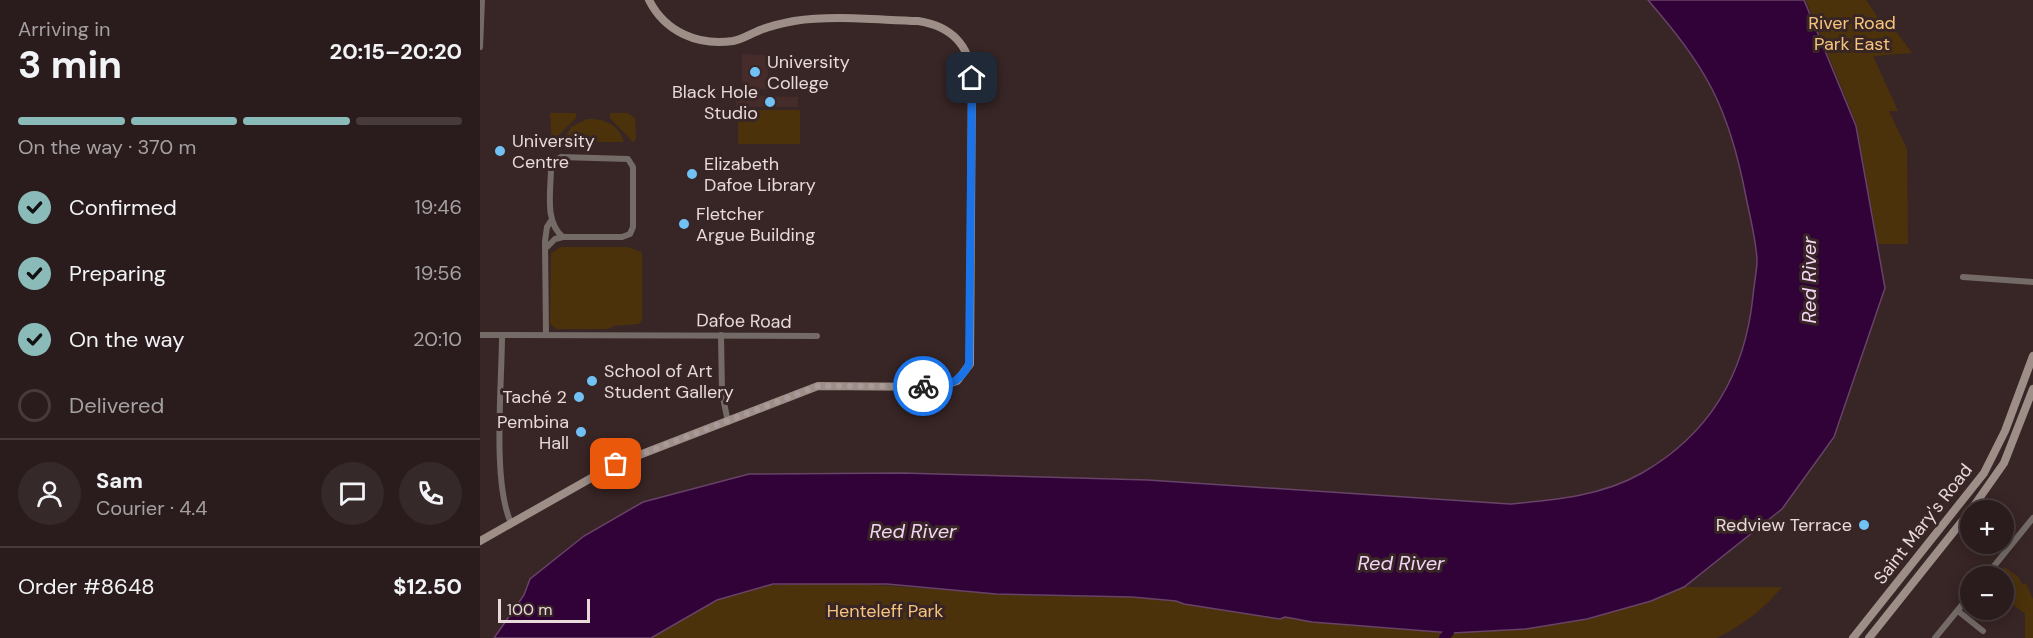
<!DOCTYPE html>
<meta charset="utf-8">
<style>
:root{--surface:#2a1c1c;--page:#362929;--text:#f1f3f6;--muted:#a5a1a3;--line:#463a3b;--accent:#8bbbb9}
body{margin:0;font-family:"DM Sans",sans-serif;background:var(--page);color:var(--text);height:100vh;display:flex;flex-direction:column;font-size:22px;white-space:nowrap}
*{box-sizing:border-box;margin:0}
p{font-size:20px;color:var(--muted)}
.icon{flex:none;width:33px;height:33px;fill:none;stroke:currentColor;stroke-width:2;stroke-linecap:round;stroke-linejoin:round}
.map{position:relative;flex:1;overflow:hidden}
.details{display:flex;flex-direction:column;background:var(--surface);width:480px}
.details>*{flex:none}
.buttons{position:absolute;left:1480px;top:500px;display:grid;gap:12px}
.buttons a{display:grid;place-items:center;width:54px;height:54px;border-radius:50%;background:var(--surface);box-shadow:0 3px 15px #0003,0 0 0 2px var(--line);font-size:30px}
.scale{position:absolute;left:18px;bottom:15px;width:92px;box-sizing:border-box;padding-left:6px;border:3px solid #e7dad9;border-top:0;font-size:16px;line-height:21px;white-space:nowrap;color:#e7dad9;-webkit-text-stroke:4px #382525;paint-order:stroke}
.pin{position:absolute;display:grid;place-items:center;width:51px;height:51px;color:#fff;margin:-26px;border-radius:12px;box-shadow:0 3px 9px #0006}
.courier{position:absolute;display:grid;place-items:center;width:60px;height:60px;margin:-30px;border:4px solid #1a73e8;border-radius:50%;background:#fff;color:#222;box-shadow:0 2px 8px #0007}
.headline em{font-style:normal;font-weight:700}
.headline div{display:flex;flex-direction:column-reverse}
.headline{display:flex;align-items:center;justify-content:space-between;height:102px;padding:0 18px}
h1{font-size:39px;font-weight:700;line-height:45px}
.bar{display:grid;grid-template-columns:repeat(4,1fr);gap:9px 6px;align-content:center;height:72px;padding:0 18px}
.bar i{height:8px;border-radius:4px;background:var(--line)}
.bar .current{background:var(--accent)}
.bar p{grid-column:span 4}
.line{display:flex;align-items:center;gap:15px;padding:0 18px;border-top:2px solid var(--line)}
.line div{flex:1}
.round{display:grid;place-items:center;flex:none;width:63px;height:63px;border-radius:32px;background:var(--page)}
ol{padding:0 18px;list-style:none}
li{display:flex;align-items:center;gap:18px;height:66px}
li p{margin-inline-start:auto}
li .icon{padding:6px;border-radius:50%;background:var(--accent);color:#111;stroke-width:4}
li:last-child{color:var(--muted)}
li i{width:33px;height:33px;border:3px solid var(--line);border-radius:50%}
main{display:flex;flex:1;min-height:0}
.map>svg:first-child{display:block}
.built{fill:#462b2b}
.green{fill:#4b320b}
.water{fill:#310237;stroke:#684368;stroke-width:1.5}
.lines{fill:none;stroke-linecap:round;stroke-linejoin:round}
.river{stroke:#310237;stroke-width:10}
.street{stroke:#746b67;stroke-width:6}
.secondary{stroke:#9d8f88;stroke-width:8}
.done{stroke:#aa9b9a;stroke-width:6;stroke-dasharray:0 10.8}
.route{stroke:#1a73e8;stroke-width:8}
.poi-dot{fill:#71c1f5;stroke:#382525;stroke-width:2}
.labels{text-anchor:middle;stroke-width:6;stroke-linejoin:round;paint-order:stroke}
.park-label{font-size:18px;fill:#f6c47c;stroke:#382525}
.poi-label{font-size:18px;fill:#e7dad9;stroke:#382525;text-anchor:start}
.street-label{font-size:18px;fill:#e7dad9;stroke:#382525}
.water-label{font-size:20px;font-style:italic;fill:#f3d6f6;stroke:#382525}
</style>
<main>
<section class="details">
<div class="headline"><div><h1>3 min</h1><p>Arriving in</p></div><em>20:15–20:20</em></div>
<div class="bar"><i class="current"></i><i class="current"></i><i class="current"></i><i></i><p>On the way · 370 m</p></div>
<ol>
<li><svg class="icon" aria-label="check" viewBox="0 0 24 24"><path d="M5 12l5 5 9-10"/></svg>Confirmed<p>19:46</p></li>
<li><svg class="icon" aria-label="check" viewBox="0 0 24 24"><path d="M5 12l5 5 9-10"/></svg>Preparing<p>19:56</p></li>
<li><svg class="icon" aria-label="check" viewBox="0 0 24 24"><path d="M5 12l5 5 9-10"/></svg>On the way<p>20:10</p></li>
<li><i></i>Delivered</li>
</ol>
<div class="line" style="height:108px"><a class="round"><svg class="icon" aria-label="person" viewBox="0 0 24 24"><circle cx="12" cy="8" r="4"/><path d="M4 21q1-7 8-7t8 7"/></svg></a><div><b>Sam</b><p>Courier · 4.4</p></div><a class="round"><svg class="icon" aria-label="chat" viewBox="0 0 24 24"><path d="M4 5h16v11H9l-5 4z"/></svg></a><a class="round"><svg class="icon" aria-label="phone" viewBox="0 0 24 24"><path d="M5 4h4l2 5-3 2q2 4 5 5l2-3 5 2v4C11 20 4 13 5 4z"/></svg></a></div>
<div class="line" style="height:78px"><div>Order #8648</div><b>$12.50</b></div>
</section>
<div class="map">
<svg width="1553" height="638" viewBox="0 0 1553 638">
<rect width="100%" height="100%" fill="#382525"/>
<path class="built" d="M 262,54 L 288,55 L 288,89 L 280,89 L 280,96 L 318,97 L 318,107 L 256,107 L 256,96 L 271,96 L 271,89 L 262,89 Z"/>
<g class="green">
<path d="M 1326,0 L 1386,0 L 1403,25 L 1409,22 L 1432,53 L 1393,56 L 1418,111 L 1409,111 L 1427,149 L 1428,244 L 1398,244 L 1377,125 Z"/>
<rect x="258" y="110" width="62" height="34"/>
<path d="M 70,113 L 96,113 L 96,118 L 72,142 Z"/>
<path d="M 130,113 L 148,113 L 155,118 L 156,139 L 153,142 L 130,118 Z"/>
<path d="M 107,119 C 124,118 139,124 144,142 L 118,142 L 113,136 L 107,141 L 82,141 L 91,127 Z"/>
<path d="M 81,247 L 147,247 L 162,252 L 162,320 L 159,324 L 134,326 L 128,329 L 77,329 L 70,324 L 71,253 Z"/>
<path d="M 1525,567 L 1538,577 L 1542,584 L 1546,584 L 1553,599 L 1553,638 L 1545,638 L 1545,614 L 1524,597 L 1524,576 L 1517,576 Z"/>
<path d="M 364,583 L 556,596 L 652,597 L 696,601 L 704,604 L 800,619 L 805,617 L 853,624 L 972,633 L 1082,624 L 1159,604 L 1203,587 L 1302,587 C 1285,608 1261,627 1236,638 L 161,638 L 177,627 L 268,586 Z"/>
</g>
<path class="water" d="M 1168,0 L 1324,0 L 1376,126 L 1405,288 L 1354,437 L 1302,509 L 1204,587 L 1171,601 L 1107,619 L 1046,629 L 972,633 L 832,622 L 805,617 L 800,619 L 704,604 L 696,601 L 652,597 L 516,594 L 407,584 L 293,584 L 237,600 L 171,638 L 14,638 L 44,595 L 50,579 L 104,536 L 163,502 L 269,474 L 422,473 L 668,480 L 1030,504 C 1075,500 1122,496 1162,473 C 1230,434 1265,374 1273,296 C 1274,284 1277,271 1277,260 C 1276,239 1270,217 1266,197 C 1259,160 1249,122 1232,89 C 1215,56 1192,28 1168,0 Z"/>
<g class="lines">
<path class="river" d="M 964,638 L 969,632"/>
<g class="street">
<path d="M 0,47 L 2,0"/>
<path d="M 67,247 L 75,239 L 83,237 L 142,237 L 150,234 L 153,227 L 153,167 L 148,159 L 81,157 L 74,161 L 71,168 C 71,190 64,222 83,237"/>
<path d="M 1483,277 L 1553,282"/>
<path d="M 0,335 L 337,336"/>
<path d="M 22,335 C 22,384 12,482 31,523"/>
<path d="M 66,335 L 65,241 L 67,227 L 71,221"/>
<path d="M 241,335 L 242,393 L 248,422"/>
<path d="M 1506,576 L 1553,518"/>
<path d="M 1478,611 L 1503,631"/>
<path d="M 1455,638 L 1491,594"/>
</g>
<g class="secondary">
<path d="M 1491,510 L 1524,463 L 1553,389"/>
<path d="M 0,541 L 136,464 L 338,386 L 459,387 L 477,381 L 490,364 L 492,78 C 490,45 471,26 438,21 C 398,20 354,15 314,21 C 304,23 293,25 283,29 C 273,32 264,39 253,41 C 218,46 185,32 169,0"/>
<path d="M 1373,638 L 1504,473 L 1525,431 L 1553,356"/>
<path d="M 1389,638 L 1491,510"/>
</g>
</g>
<g class="lines">
<path class="done" d="M 136,464 L 338,386 L 443,386"/>
<path class="route" d="M 443,386 C 464,387 479,385 489,364 L 492,78"/>
</g>
<g class="poi-dot">
<circle cx="275" cy="72" r="6"/>
<circle cx="290" cy="102" r="6"/>
<circle cx="20" cy="151" r="6"/>
<circle cx="212" cy="174" r="6"/>
<circle cx="204" cy="224" r="6"/>
<circle cx="112" cy="381" r="6"/>
<circle cx="99" cy="397" r="6"/>
<circle cx="101" cy="432" r="6"/>
<circle cx="1384" cy="525" r="6"/>
</g>
<g class="labels">
<g class="park-label">
<text x="1372" y="29">River Road<tspan x="1372" dy="21">Park East</tspan></text>
<text x="405" y="617">Henteleff Park</text>
</g>
<g class="poi-label">
<text x="287" y="68">University<tspan x="287" dy="21">College</tspan></text>
<text x="278" y="98" text-anchor="end">Black Hole<tspan x="278" dy="21">Studio</tspan></text>
<text x="32" y="147">University<tspan x="32" dy="21">Centre</tspan></text>
<text x="224" y="170">Elizabeth<tspan x="224" dy="21">Dafoe Library</tspan></text>
<text x="216" y="220">Fletcher<tspan x="216" dy="21">Argue Building</tspan></text>
<text x="124" y="377">School of Art<tspan x="124" dy="21">Student Gallery</tspan></text>
<text x="87" y="403" text-anchor="end">Taché 2</text>
<text x="89" y="428" text-anchor="end">Pembina<tspan x="89" dy="21">Hall</tspan></text>
<text x="1372" y="531" text-anchor="end">Redview Terrace</text>
</g>
<g class="street-label">
<text transform="translate(264 321) rotate(1)" y="6">Dafoe Road</text>
<text transform="translate(1443 524) rotate(-52)" y="6">Saint Mary's Road</text>
</g>
<g class="water-label">
<text transform="translate(1329 280) rotate(-90)" y="7">Red River</text>
<text x="433" y="538">Red River</text>
<text x="921" y="570">Red River</text>
</g>
</g>
</svg>
<div class="buttons">
<a>+</a>
<a>−</a>
</div>
<div class="scale">100 m</div>
<div class="pin" style="left:136px;top:464px;background:#ea580c"><svg class="icon" aria-label="bag" viewBox="0 0 24 24"><path d="M5 8h14l-1 12H6zM9 8a3 3 0 0 1 6 0"/></svg></div>
<div class="pin" style="left:492px;top:78px;background:#1f2937"><svg class="icon" aria-label="home" viewBox="0 0 24 24"><path d="M3 11l9-7 9 7M6 9v11h12V9"/></svg></div>
<div class="courier" style="left:443px;top:386px"><svg class="icon" aria-label="bike" viewBox="0 0 24 24"><circle cx="6" cy="16" r="4"/><circle cx="18" cy="16" r="4"/><path d="M6 16l4-8h5l3 8M10 8l3 8H6M13 5h3"/></svg></div>
</div>
</main>
